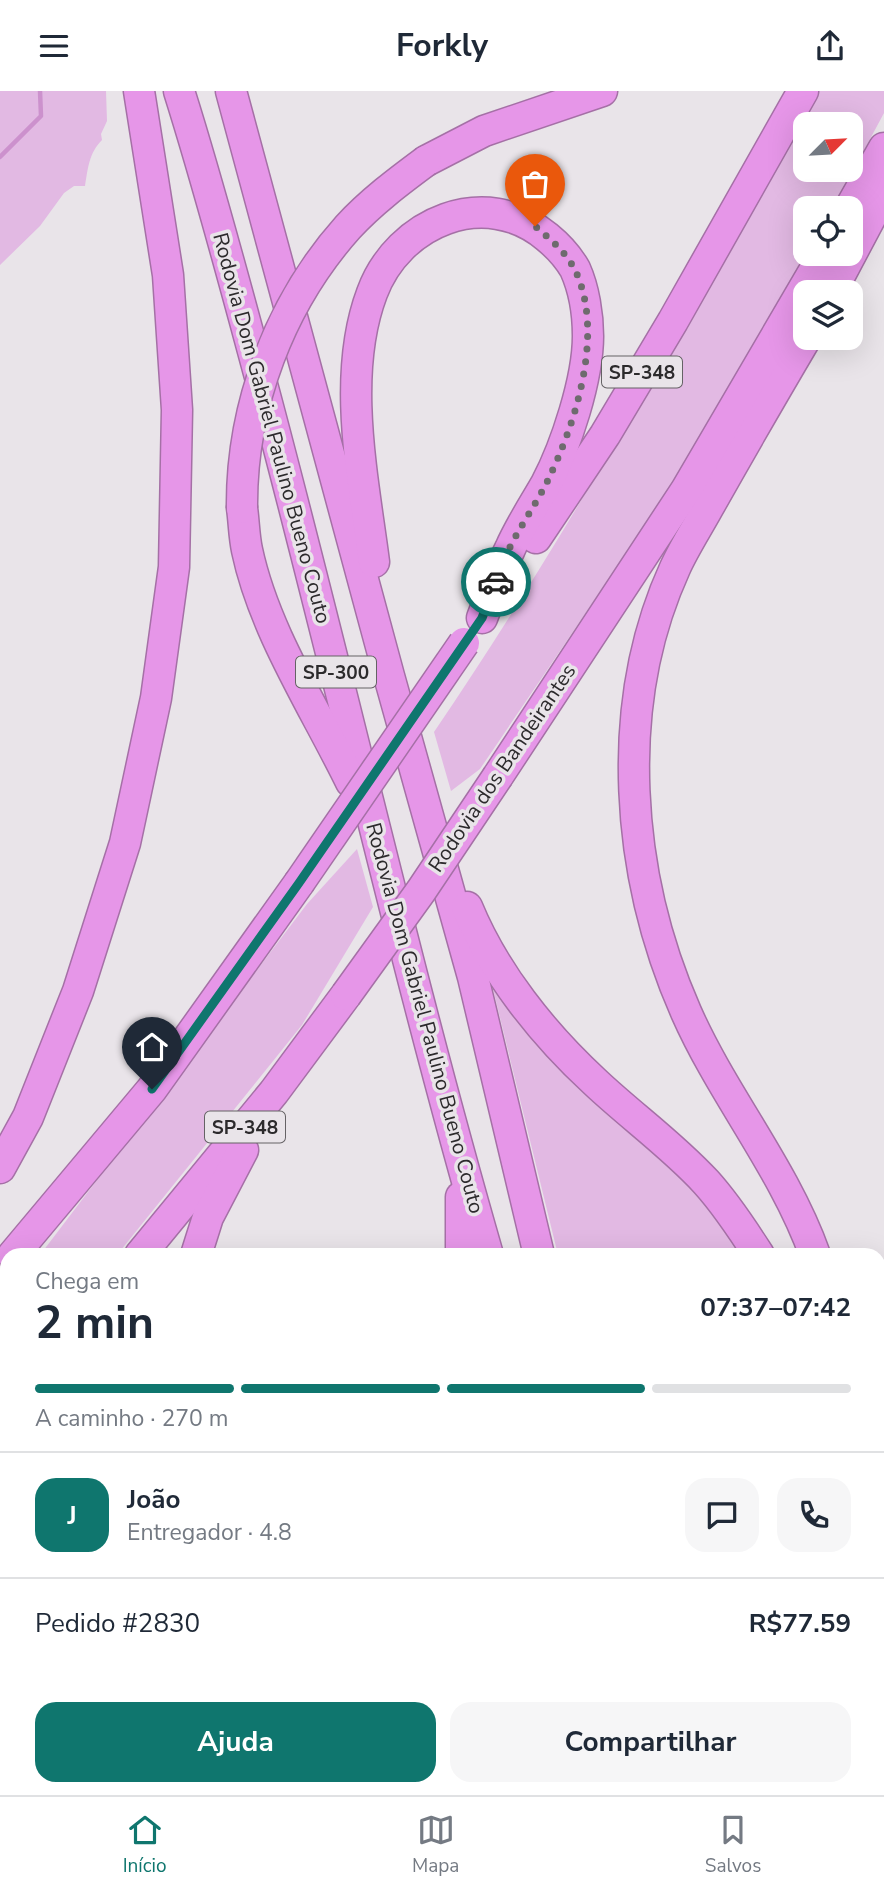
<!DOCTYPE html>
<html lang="pt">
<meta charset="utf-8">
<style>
:root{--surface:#fff;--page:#f6f6f7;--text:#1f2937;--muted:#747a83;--line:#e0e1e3;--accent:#0f766e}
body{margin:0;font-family:"Nunito Sans",sans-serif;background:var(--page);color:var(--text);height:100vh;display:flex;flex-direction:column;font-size:26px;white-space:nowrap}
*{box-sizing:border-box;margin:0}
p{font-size:23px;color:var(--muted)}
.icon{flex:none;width:38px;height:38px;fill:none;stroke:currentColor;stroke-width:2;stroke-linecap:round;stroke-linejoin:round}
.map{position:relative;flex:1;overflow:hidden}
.details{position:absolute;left:0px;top:1157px;width:886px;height:548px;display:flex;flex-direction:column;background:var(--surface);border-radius:21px 21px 0 0;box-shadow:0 7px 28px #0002}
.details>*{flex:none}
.needle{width:46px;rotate:66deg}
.buttons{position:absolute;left:793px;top:21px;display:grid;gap:14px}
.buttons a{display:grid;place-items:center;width:70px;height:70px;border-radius:14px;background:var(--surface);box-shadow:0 7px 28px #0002;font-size:35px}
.pin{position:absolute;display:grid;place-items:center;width:60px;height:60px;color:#fff;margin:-72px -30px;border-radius:50% 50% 50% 0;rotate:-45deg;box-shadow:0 0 7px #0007}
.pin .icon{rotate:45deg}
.courier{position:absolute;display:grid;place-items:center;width:70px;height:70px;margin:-35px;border:5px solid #0f766e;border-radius:50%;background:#fff;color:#222;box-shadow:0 2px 9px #0007}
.head em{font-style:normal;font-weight:700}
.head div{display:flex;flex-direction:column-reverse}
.head{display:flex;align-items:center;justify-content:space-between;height:119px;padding:0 35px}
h1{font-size:46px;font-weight:700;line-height:52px}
.bar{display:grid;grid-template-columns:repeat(4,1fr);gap:10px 7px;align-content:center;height:84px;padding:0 35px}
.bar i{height:9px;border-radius:5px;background:var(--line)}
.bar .selected{background:var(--accent)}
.bar p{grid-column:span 4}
.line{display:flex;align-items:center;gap:18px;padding:0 35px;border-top:2px solid var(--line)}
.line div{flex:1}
.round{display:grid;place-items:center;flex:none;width:74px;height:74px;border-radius:21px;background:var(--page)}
.cta{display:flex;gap:14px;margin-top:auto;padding:14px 35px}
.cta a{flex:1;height:80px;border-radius:21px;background:var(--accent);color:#fff;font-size:28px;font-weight:700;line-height:80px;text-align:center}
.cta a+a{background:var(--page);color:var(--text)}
header{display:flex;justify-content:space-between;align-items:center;height:91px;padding:0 35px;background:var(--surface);font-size:32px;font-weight:700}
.menu{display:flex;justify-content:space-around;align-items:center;height:98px;border-top:2px solid var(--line);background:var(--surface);font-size:19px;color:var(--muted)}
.menu a{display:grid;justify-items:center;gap:4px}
.menu .selected{color:var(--accent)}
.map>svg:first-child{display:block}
.green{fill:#e2b9e3;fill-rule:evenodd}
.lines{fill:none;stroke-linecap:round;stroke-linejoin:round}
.stream{stroke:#cc91cd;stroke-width:4.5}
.minor-casing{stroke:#797479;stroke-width:24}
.highway-casing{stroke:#a570a6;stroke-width:33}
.minor{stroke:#fff;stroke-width:21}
.highway{stroke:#e696e8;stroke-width:30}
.highway-bridge-casing{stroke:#a570a6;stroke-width:33;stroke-linecap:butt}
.highway-bridge{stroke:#e696e8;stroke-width:30}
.done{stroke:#6e6b6e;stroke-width:7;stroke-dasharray:0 12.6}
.route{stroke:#0f766e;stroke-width:9}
.labels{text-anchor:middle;stroke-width:7;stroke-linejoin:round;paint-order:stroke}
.shield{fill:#e9e4e9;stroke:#656265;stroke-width:2}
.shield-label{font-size:19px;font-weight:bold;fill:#2c2a2c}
.street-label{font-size:21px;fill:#2c2a2c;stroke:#e9e4e9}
</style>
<header><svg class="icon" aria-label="menu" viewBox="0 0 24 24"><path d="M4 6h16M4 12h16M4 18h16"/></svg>Forkly<svg class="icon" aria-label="share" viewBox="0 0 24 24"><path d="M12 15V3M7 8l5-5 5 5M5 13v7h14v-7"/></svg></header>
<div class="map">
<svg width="884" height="1704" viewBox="0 0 884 1704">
<rect width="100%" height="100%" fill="#e9e4e9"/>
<g class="green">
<path d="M 0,0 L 106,0 L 107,30 L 101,43 L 102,49 C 89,62 88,77 85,95 L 74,95 L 64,102 L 40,135 L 0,174 Z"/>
<path d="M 814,0 L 884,0 L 884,22 L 833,117 L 805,117 L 805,163 L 808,163 C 712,342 594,509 480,678 L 451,700 L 434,641 C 574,435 693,217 814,0 ZM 805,33 L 850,33 L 850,79 L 805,79 Z"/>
<path d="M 357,758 L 373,816 L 302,934 L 117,1164 L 40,1164 L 307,813 Z"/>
<path d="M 482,853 L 612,1014 L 756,1164 L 558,1164 Z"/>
<path d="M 7,1206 L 7,1299 L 0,1308 L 0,1215 Z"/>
</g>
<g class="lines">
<path class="stream" d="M 0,66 L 41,25 L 40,0"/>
<g class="minor-casing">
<g id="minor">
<path d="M 0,1550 L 7,1542"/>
<path d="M 420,1698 L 421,1704"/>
<path d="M 438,1698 L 438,1704"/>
<path d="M 472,1698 L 473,1704"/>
</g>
</g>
<g class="highway-casing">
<g id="highway">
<path d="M 179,0 C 210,98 236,197 263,297 C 340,585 405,877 488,1164"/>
<path d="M 231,0 L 389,585 L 473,886 L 539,1164"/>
<path d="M 426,70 L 484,40 L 602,0"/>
<path d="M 850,117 L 884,57"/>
<path d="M 831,201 L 884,101"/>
<path d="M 806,247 C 773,303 740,360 708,417 C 697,437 684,457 675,477 C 612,615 626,785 686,921 C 723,1005 784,1077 815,1164"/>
<path d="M 242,417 C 244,431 244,445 247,459 C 264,540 315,617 351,691"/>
<path d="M 536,447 L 605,344 L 673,230 L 803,0"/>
<path d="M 374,471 C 363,386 341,284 372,202 C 398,131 485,94 547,146 C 558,155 568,166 575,178 C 584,198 588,224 588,245 C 588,288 566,355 546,393 C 534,414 520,435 510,458 C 499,480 491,504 482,527"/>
<path d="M 498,685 L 686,399 L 824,163"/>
<path d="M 467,816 C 494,882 543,943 595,991 C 631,1025 672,1054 706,1091 C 726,1113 743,1139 759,1164"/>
<path d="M 0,1077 L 28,1026 L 78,900 L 125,752 L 156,607 L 174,476 L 177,319 L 168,184 L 139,0"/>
<path d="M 461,1106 L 461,1164"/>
<path d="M 13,1164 L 152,998 L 299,792"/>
<path d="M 140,1164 L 274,1001 L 346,904"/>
<path d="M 196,1164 L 208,1126 L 243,1059"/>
<path d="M 0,1334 L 7,1326"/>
<path d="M 0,1463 L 7,1459"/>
<path d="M 616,1698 L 620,1704"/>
<path d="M 653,1698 L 655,1704"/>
<path d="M 683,1698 L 685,1704"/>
<path d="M 740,1698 L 741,1704"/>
</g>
</g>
<use href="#minor" class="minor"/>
<use href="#highway" class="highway"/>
<g class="highway-bridge-casing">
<g id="highway-bridge">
<path d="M 242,417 C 241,315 280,212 348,136 C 371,111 399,90 426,70"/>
<path d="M 299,792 L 464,552"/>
<path d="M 346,904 L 421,800 L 498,685"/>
</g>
</g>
<use href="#highway-bridge" class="highway-bridge"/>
</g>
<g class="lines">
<path class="done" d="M 496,491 C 501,480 505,467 510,456 C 521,434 536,413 547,391 C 576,332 605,241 575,179 C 566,161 550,148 535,135"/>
<path class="route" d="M 152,998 L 299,792 L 482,527 L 496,491"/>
</g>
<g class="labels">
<g class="shield">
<rect x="602" y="265.5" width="80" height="31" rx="5"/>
<rect x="296" y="565.5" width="80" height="31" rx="5"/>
<rect x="205" y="1020.5" width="80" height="31" rx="5"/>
</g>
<g class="shield-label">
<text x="642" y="288">SP-348</text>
<text x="336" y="588">SP-300</text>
<text x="245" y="1043">SP-348</text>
</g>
<g class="street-label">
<text transform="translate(272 337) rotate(75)" y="7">Rodovia Dom Gabriel Paulino Bueno Couto</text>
<text transform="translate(502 677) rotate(-56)" y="7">Rodovia dos Bandeirantes</text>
<text transform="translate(425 927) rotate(75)" y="7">Rodovia Dom Gabriel Paulino Bueno Couto</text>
</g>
</g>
</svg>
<div class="buttons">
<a><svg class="needle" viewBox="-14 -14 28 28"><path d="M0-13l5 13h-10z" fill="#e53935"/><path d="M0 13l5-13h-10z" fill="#747a83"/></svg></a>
<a><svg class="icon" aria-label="locate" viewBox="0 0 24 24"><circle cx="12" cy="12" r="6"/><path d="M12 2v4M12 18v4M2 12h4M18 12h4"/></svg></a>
<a><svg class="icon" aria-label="layers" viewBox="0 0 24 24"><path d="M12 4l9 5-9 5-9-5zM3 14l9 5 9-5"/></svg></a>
</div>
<div class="pin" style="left:535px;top:135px;background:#ea580c"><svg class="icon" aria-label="bag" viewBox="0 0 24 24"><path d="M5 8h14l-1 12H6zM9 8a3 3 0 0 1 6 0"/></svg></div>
<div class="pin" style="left:152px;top:998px;background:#1f2937"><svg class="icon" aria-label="home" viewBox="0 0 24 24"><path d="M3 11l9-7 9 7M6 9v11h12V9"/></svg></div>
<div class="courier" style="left:496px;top:491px"><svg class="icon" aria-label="car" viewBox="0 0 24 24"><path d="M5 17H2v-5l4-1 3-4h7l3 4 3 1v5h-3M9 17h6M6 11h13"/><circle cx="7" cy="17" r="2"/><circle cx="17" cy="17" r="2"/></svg></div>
<section class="details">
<div class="head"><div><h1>2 min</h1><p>Chega em</p></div><em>07:37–07:42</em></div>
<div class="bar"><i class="selected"></i><i class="selected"></i><i class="selected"></i><i></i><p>A caminho · 270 m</p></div>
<div class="line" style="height:126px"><b class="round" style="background:var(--accent);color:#fff">J</b><div><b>João</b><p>Entregador · 4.8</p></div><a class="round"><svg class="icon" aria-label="chat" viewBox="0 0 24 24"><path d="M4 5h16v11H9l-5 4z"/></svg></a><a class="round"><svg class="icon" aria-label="phone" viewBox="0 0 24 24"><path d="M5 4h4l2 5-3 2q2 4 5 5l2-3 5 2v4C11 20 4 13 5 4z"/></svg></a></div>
<div class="line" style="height:91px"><div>Pedido #2830</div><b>R$77.59</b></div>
<div class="cta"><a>Ajuda</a><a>Compartilhar</a></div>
</section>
</div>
<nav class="menu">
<a class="selected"><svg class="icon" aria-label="home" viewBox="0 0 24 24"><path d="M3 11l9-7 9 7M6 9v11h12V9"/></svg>Início</a>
<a><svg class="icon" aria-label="map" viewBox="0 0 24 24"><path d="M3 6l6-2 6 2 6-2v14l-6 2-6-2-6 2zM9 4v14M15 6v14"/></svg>Mapa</a>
<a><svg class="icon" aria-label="saved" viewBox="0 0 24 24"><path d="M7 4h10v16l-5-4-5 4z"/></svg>Salvos</a>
</nav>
